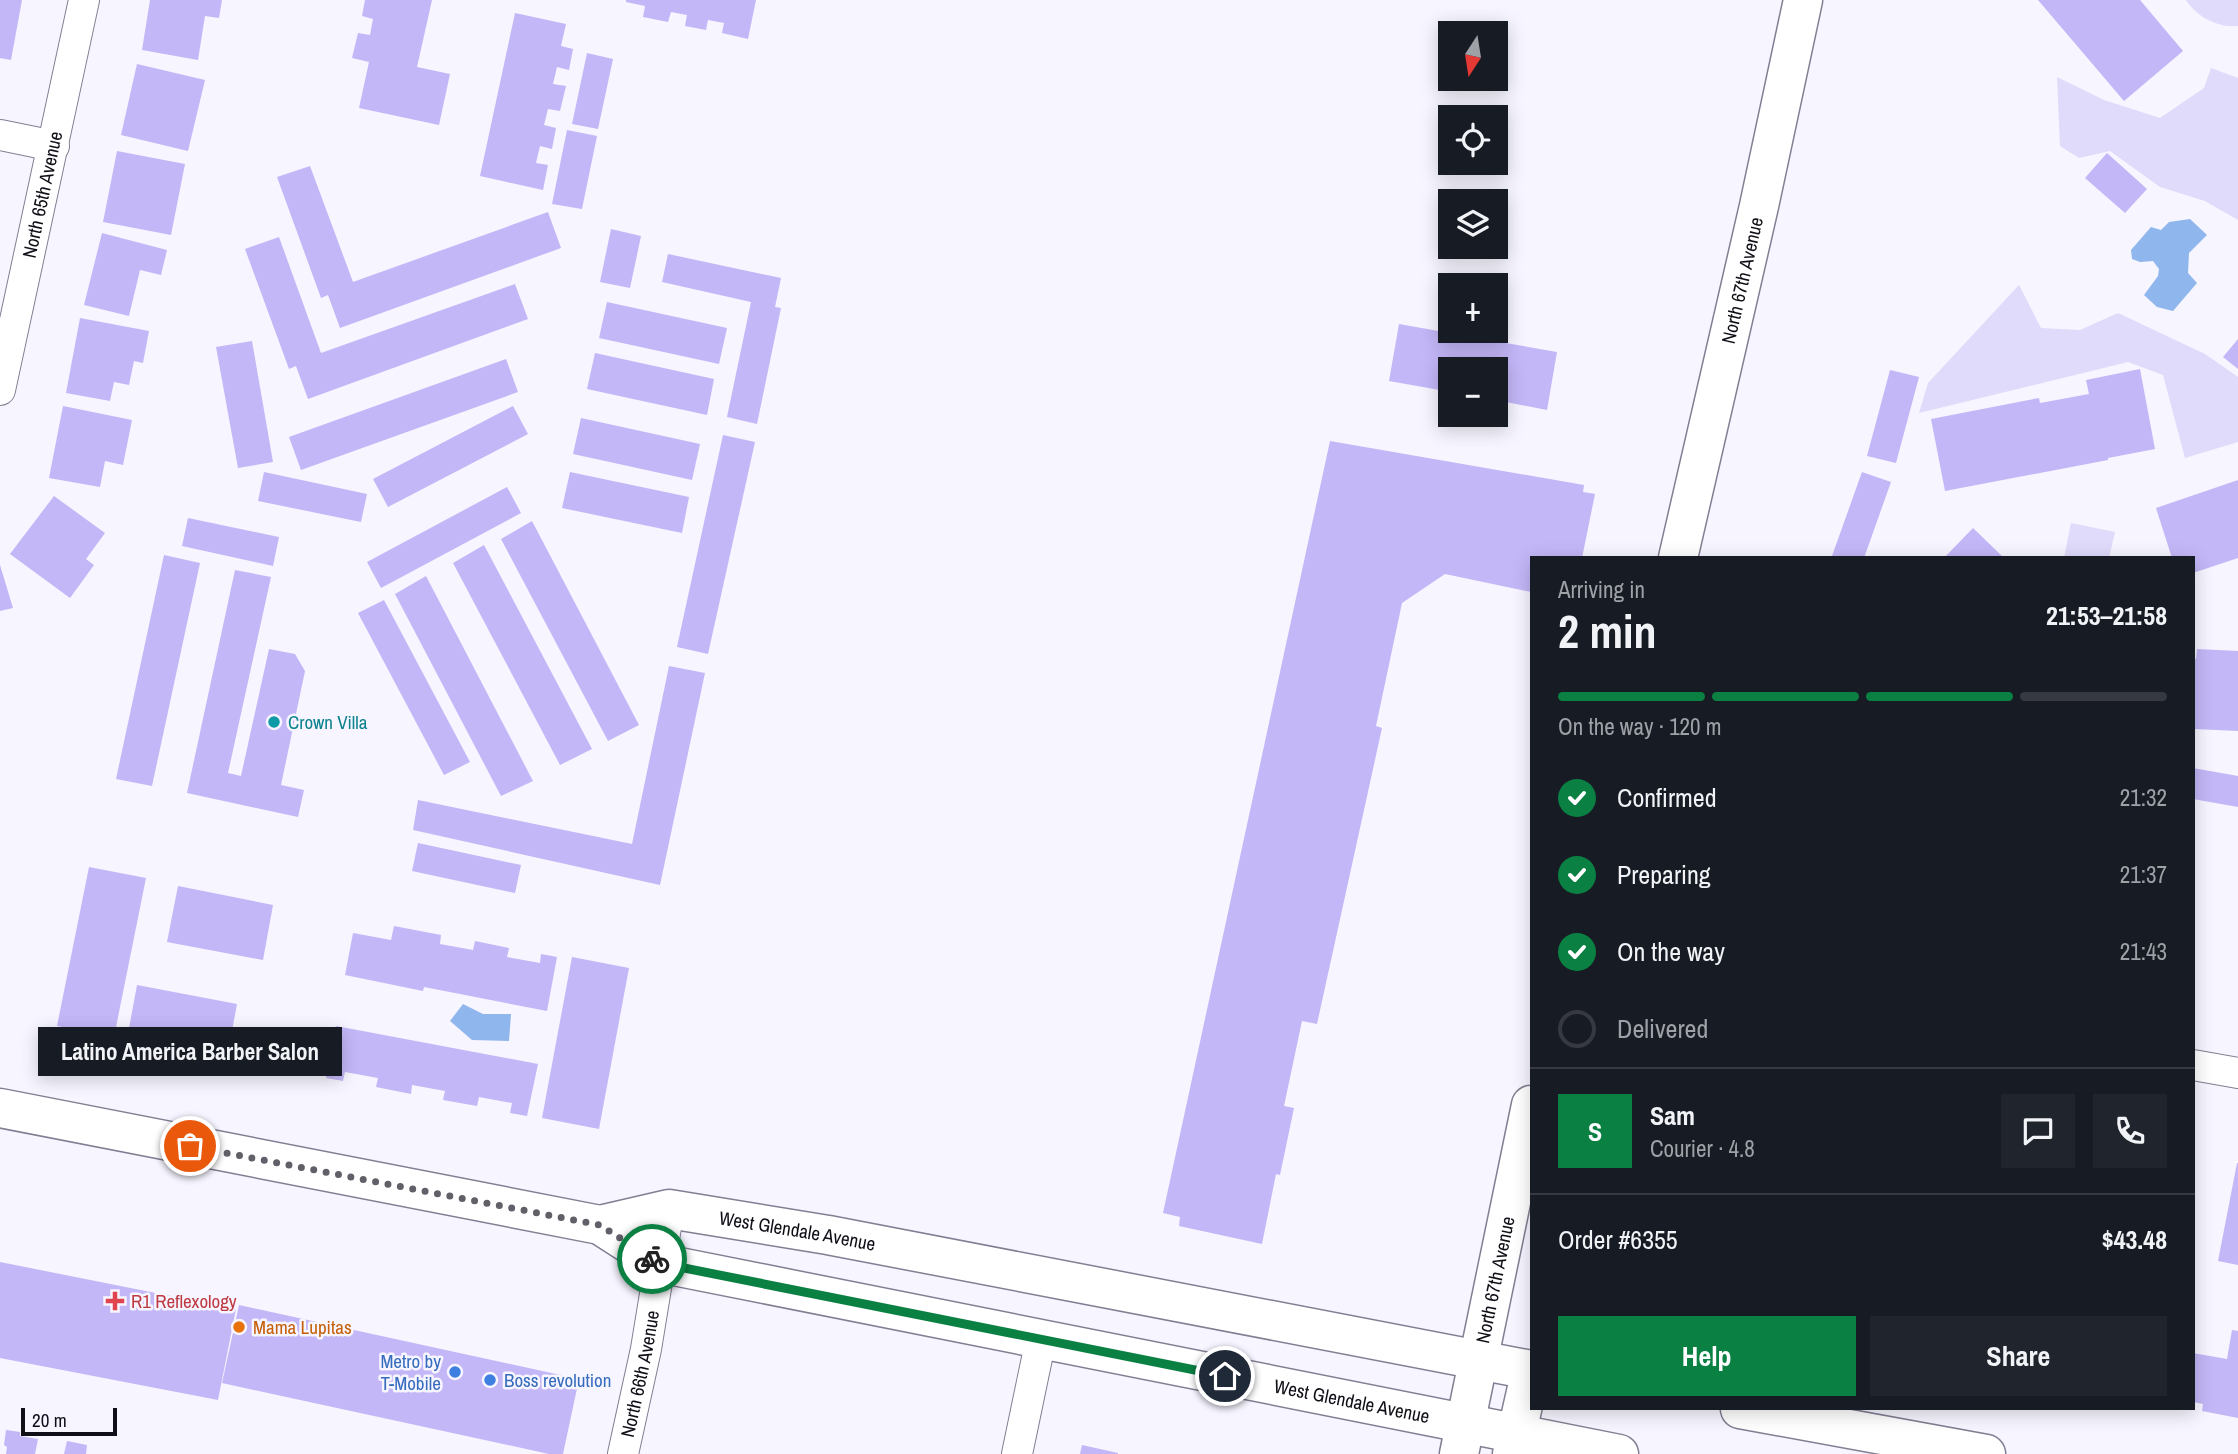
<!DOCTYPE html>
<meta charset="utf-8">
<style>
:root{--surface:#171b24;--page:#20242c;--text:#f1f3f6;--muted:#9ea1a6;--line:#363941;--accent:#0b8043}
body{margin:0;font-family:"Archivo Narrow",sans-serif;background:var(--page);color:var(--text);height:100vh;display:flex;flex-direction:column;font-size:26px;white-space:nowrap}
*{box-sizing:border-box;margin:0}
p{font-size:23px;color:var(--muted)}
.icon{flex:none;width:38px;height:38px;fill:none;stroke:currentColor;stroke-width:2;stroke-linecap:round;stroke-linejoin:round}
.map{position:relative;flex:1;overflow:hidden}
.drawer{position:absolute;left:1530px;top:556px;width:665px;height:854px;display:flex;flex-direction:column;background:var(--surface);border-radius:0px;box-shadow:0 4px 18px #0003}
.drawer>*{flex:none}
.needle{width:46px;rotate:192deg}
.fabs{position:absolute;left:1438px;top:21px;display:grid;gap:14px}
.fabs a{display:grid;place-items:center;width:70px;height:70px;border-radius:0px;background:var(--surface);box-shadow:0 4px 18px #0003;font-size:35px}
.scale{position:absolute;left:21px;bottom:18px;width:96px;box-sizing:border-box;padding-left:7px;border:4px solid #100e16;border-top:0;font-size:19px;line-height:24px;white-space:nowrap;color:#100e16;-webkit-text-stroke:5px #f7f5ff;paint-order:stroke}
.pin{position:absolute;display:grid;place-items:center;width:60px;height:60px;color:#fff;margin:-30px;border:4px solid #fff;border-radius:50%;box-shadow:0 2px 7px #0007}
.courier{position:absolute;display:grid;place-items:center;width:70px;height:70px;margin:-35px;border:5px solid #0b8043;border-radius:50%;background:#fff;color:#222;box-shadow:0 2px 9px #0007}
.bubble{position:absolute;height:49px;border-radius:0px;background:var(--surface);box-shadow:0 4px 18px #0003;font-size:23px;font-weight:800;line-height:49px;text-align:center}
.headline em{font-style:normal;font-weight:800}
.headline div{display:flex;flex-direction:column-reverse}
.headline{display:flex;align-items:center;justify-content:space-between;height:119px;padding:0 28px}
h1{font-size:46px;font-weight:800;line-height:52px}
.bar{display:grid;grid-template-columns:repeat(4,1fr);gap:10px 7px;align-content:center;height:84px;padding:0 28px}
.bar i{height:9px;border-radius:5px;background:var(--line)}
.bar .active{background:var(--accent)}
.bar p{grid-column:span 4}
.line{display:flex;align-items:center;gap:18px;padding:0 28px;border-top:2px solid var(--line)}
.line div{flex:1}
.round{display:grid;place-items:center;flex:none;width:74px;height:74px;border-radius:0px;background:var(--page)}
ol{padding:0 28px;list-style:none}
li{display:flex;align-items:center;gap:21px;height:77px}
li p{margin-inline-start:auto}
li .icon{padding:7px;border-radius:50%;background:var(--accent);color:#fff;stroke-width:4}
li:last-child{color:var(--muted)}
li i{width:38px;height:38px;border:4px solid var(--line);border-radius:50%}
.action{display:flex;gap:14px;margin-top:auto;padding:14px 28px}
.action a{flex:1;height:80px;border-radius:0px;background:var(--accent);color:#fff;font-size:28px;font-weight:800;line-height:80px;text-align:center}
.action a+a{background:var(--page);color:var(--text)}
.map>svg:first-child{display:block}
.green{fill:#e0dafb}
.water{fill:#8fb7ee}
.building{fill:#c4b7f8}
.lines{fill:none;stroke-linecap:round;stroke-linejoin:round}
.minor-casing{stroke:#827e93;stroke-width:32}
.secondary-casing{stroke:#827e93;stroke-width:41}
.minor{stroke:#fff;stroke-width:30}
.secondary{stroke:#fff;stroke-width:38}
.done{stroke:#615f68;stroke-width:7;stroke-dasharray:0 12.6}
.route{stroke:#0b8043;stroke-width:9}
.culture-dot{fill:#0f9aa8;stroke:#f7f5ff;stroke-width:2.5}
.health-dot{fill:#e0444e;stroke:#f7f5ff;stroke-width:2.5}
.food-dot{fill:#e8710a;stroke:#f7f5ff;stroke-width:2.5}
.shop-dot{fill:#3f7fe0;stroke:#f7f5ff;stroke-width:2.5}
.labels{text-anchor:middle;stroke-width:5;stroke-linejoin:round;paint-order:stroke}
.street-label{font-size:19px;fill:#100e16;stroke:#f7f5ff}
.culture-label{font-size:19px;fill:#0d838f;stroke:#f7f5ff;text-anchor:start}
.health-label{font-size:19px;fill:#be3a42;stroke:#f7f5ff;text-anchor:start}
.food-label{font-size:19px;fill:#c56008;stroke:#f7f5ff;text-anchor:start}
.shop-label{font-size:19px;fill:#366cbe;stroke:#f7f5ff;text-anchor:end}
</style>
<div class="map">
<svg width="2238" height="1454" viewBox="0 0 2238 1454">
<rect width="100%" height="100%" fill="#f7f5ff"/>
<g class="green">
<path d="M 2186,0 L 2238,0 L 2238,26 C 2218,28 2197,17 2186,0 Z"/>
<path d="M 2211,68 L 2238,78 L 2238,220 L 2205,201 L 2160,187 L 2110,151 L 2079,158 L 2060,146 L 2057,77 L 2104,100 L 2160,118 L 2204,88 Z"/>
<path d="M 2019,285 L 2041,328 L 2080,330 L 2118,313 L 2205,354 L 2238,377 L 2238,442 L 2185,458 L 2163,375 L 2128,362 L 1919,413 L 1928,383 Z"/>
<path d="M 2071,523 L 2115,532 L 2109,558 L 2064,558 Z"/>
</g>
<g class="water">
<path d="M 2190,219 L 2207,235 L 2189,253 L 2188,273 L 2197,283 L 2173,311 L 2157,307 L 2144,295 L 2158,276 L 2159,269 L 2153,261 L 2140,262 L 2132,259 L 2131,250 L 2151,227 L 2161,230 L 2169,222 Z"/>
<path d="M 463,1004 L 483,1014 L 511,1014 L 509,1041 L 472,1040 L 450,1021 Z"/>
</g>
<g class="building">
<path d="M 0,0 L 22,0 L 11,60 L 0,58 Z"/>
<path d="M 150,0 L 222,0 L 219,18 L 205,16 L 198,60 L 142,50 Z"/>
<path d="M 365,0 L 432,0 L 417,67 L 450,74 L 439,125 L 359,108 L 369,62 L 352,58 L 358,33 L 370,35 L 373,19 L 362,16 Z"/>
<path d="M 626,0 L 756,0 L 748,39 L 722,33 L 724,23 L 708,20 L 706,30 L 685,26 L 687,15 L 671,12 L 668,22 L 643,17 L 645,6 L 626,2 Z"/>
<path d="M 2038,0 L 2140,0 L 2183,51 L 2124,101 Z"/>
<path d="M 515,13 L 566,24 L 561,46 L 573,49 L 569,70 L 557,67 L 553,84 L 566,86 L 560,111 L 548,109 L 544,125 L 556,128 L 552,149 L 540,146 L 536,163 L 548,165 L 543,190 L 480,176 Z"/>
<path d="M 587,53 L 613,59 L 598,129 L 572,124 Z"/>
<path d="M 137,64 L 205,80 L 188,151 L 121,135 Z"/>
<path d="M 567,130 L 597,136 L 582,209 L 552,204 Z"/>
<path d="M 117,151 L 185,164 L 171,235 L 103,222 Z"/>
<path d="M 2107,153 L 2147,189 L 2125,213 L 2085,178 Z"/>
<path d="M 310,166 L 353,282 L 548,212 L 561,248 L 340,328 L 328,295 L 321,298 L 277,177 Z"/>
<path d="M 611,229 L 641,236 L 630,288 L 600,282 Z"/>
<path d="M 102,233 L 167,250 L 161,275 L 140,270 L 129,316 L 84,305 Z"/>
<path d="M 279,237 L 321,353 L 515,284 L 528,319 L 308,399 L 296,366 L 289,369 L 245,249 Z"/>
<path d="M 668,254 L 781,278 L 775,307 L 781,308 L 757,424 L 727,417 L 751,302 L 662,282 Z"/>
<path d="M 607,302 L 727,328 L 719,364 L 599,338 Z"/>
<path d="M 80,318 L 149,331 L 143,363 L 134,361 L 129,385 L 114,382 L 110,401 L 66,393 Z"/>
<path d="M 1399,324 L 1557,352 L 1547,410 L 1496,400 L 1496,369 L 1451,369 L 1451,392 L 1389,381 Z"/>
<path d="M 2238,339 L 2238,369 L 2223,357 Z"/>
<path d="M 252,341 L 273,462 L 238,468 L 216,347 Z"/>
<path d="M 595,353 L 714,379 L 707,415 L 587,389 Z"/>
<path d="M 506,359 L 518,392 L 301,470 L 289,437 Z"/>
<path d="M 2140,369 L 2155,449 L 2108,458 L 2108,460 L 1945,491 L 1931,419 L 2039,398 L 2040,403 L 2089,394 L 2086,380 Z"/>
<path d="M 1890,370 L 1919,377 L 1896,463 L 1867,456 Z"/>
<path d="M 63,406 L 132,420 L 123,465 L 105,461 L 100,487 L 49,478 Z"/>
<path d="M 513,406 L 528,434 L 388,507 L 373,479 Z"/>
<path d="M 581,418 L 700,444 L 692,480 L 573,454 Z"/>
<path d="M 723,435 L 755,442 L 708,654 L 677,647 Z"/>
<path d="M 1330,441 L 1584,485 L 1583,492 L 1595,494 L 1582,558 L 1531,558 L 1531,592 L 1445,574 L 1402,603 L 1376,726 L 1382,728 L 1317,1024 L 1302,1021 L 1284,1106 L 1294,1108 L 1280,1175 L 1276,1174 L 1262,1244 L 1179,1226 L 1180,1217 L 1163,1213 Z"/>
<path d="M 264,472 L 367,494 L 361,522 L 258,501 Z"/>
<path d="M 570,472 L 689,497 L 682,533 L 562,508 Z"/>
<path d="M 1862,472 L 1891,482 L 1864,558 L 1838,558 L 1832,556 Z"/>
<path d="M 2238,480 L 2238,558 L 2193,573 L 2193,558 L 2172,558 L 2156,508 Z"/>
<path d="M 507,487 L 521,513 L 381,588 L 367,562 Z"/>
<path d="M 54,496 L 105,533 L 86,559 L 94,565 L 70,598 L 10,554 Z"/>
<path d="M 188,518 L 279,537 L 273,566 L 182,546 Z"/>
<path d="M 532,521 L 639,725 L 608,741 L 501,539 Z"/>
<path d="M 1973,528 L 2004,558 L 1944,558 Z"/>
<path d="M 484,545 L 592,749 L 560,765 L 453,563 Z"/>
<path d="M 164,555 L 200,563 L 152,786 L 116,779 Z"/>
<path d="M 0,565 L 13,608 L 0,611 Z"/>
<path d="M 235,570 L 271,577 L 228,773 L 241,776 L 269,649 L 295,654 L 305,671 L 281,785 L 304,790 L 298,817 L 187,793 Z"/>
<path d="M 426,576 L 533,781 L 501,796 L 395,594 Z"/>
<path d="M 384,600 L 470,762 L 444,775 L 358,613 Z"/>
<path d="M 2197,649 L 2238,651 L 2238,731 L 2194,729 L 2193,659 L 2196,659 Z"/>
<path d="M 669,666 L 705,673 L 660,885 L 413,830 L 418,800 L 632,844 Z"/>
<path d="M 2193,768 L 2238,776 L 2238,807 L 2193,799 Z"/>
<path d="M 418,843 L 521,865 L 515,893 L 412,871 Z"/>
<path d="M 89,867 L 146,878 L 114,1037 L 57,1026 Z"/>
<path d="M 178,886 L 273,905 L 263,960 L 167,942 Z"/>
<path d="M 394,926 L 441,935 L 440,944 L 473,950 L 475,941 L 509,948 L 507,957 L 540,963 L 541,954 L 557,957 L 547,1011 L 424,987 L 423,991 L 345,975 L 353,933 L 391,940 Z"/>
<path d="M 572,957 L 629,968 L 599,1129 L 542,1118 Z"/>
<path d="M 137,985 L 237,1004 L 227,1058 L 208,1055 L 210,1046 L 178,1040 L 176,1048 L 158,1045 L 160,1037 L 144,1034 L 143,1042 L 127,1039 Z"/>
<path d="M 336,1026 L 538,1064 L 527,1116 L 510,1113 L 512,1103 L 479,1097 L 477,1106 L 443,1100 L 445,1091 L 412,1085 L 411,1094 L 376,1087 L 378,1078 L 345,1072 L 343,1081 L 326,1078 Z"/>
<path d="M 2237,1163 L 2238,1163 L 2238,1265 L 2218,1261 Z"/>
<path d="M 0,1262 L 236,1309 L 218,1400 L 0,1358 Z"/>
<path d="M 239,1305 L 579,1379 L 563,1454 L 549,1454 L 222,1383 Z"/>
<path d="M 2232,1330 L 2238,1331 L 2238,1418 L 2202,1411 L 2203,1404 L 2193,1402 L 2193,1353 L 2227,1359 Z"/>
<path d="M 6,1430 L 20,1432 L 20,1436 L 38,1439 L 35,1454 L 6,1454 L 7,1447 L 4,1445 Z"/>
<path d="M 67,1441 L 87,1445 L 86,1454 L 64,1454 Z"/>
<path d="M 1082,1445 L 1118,1453 L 1118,1454 L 1080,1454 Z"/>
</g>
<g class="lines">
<g class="minor-casing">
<g id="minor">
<path d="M 0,135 L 54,146"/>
<path id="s1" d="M 0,390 L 84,0"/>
<path d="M 2193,1065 L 2238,1073"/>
<path id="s2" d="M 623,1454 L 646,1349 L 669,1209"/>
<path d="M 1017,1454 L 1041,1339"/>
</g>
</g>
<g class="secondary-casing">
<g id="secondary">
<path id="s3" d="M 1678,558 L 1759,206 L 1803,0"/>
<path id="s4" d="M 0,1108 L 600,1225 L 659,1263 L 1619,1454"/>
<path id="s5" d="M 600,1225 L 669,1209 L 828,1235 L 1531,1370"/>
<path d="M 1740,1409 L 1986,1454"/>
<path id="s6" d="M 1459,1454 L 1531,1105"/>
<path d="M 1512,1454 L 1531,1370"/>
</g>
</g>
<use href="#minor" class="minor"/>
<use href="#secondary" class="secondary"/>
</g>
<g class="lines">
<path class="done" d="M 190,1146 L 600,1225 L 652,1259"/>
<path class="route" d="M 652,1259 L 659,1263 L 1225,1376"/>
</g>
<circle class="culture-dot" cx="274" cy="722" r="7"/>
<path class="health-dot" d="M111.5 1290.5h7v7h7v7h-7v7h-7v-7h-7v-7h7z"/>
<circle class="food-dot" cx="239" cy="1327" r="7"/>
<g class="shop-dot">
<circle cx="455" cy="1372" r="7"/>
<circle cx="490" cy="1380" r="7"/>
</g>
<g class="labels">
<g class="street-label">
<text dy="7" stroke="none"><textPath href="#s1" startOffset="200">North 65th Avenue</textPath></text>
<text dy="7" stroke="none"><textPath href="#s3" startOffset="285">North 67th Avenue</textPath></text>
<text dy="7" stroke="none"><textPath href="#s5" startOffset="201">West Glendale Avenue</textPath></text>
<text dy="7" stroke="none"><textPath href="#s6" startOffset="178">North 67th Avenue</textPath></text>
<text dy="7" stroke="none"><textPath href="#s2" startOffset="82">North 66th Avenue</textPath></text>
<text dy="7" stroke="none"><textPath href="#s4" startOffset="1388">West Glendale Avenue</textPath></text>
</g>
<g class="culture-label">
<text x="288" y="729">Crown Villa</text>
</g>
<g class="health-label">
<text x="131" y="1308">R1 Reflexology</text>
</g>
<g class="food-label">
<text x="253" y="1334">Mama Lupitas</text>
</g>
<g class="shop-label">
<text x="441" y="1368">Metro by<tspan x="441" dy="22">T-Mobile</tspan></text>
<text x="504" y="1387" text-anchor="start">Boss revolution</text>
</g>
</g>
</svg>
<div class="fabs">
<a><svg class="needle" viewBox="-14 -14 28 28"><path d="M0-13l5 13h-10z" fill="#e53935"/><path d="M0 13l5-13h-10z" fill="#9ea1a6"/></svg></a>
<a><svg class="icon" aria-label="locate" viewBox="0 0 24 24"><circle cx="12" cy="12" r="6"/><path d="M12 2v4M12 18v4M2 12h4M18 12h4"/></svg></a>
<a><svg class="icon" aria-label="layers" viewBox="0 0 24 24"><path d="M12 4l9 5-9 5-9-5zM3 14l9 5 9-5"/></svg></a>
<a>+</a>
<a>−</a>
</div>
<div class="scale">20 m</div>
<div class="pin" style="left:190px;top:1146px;background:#ea580c"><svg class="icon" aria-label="bag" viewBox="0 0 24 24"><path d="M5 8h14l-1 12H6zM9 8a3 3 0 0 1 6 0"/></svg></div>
<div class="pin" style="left:1225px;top:1376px;background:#1f2937"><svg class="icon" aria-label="home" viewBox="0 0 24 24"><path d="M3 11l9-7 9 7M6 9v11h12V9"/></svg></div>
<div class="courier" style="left:652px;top:1259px"><svg class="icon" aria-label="bike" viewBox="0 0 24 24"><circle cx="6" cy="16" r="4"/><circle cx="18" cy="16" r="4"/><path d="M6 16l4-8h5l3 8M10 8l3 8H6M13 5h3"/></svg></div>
<div class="bubble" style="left:38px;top:1027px;width:304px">Latino America Barber Salon</div>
<section class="drawer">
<div class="headline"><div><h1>2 min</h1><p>Arriving in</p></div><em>21:53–21:58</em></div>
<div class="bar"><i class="active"></i><i class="active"></i><i class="active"></i><i></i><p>On the way · 120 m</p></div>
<ol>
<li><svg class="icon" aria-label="check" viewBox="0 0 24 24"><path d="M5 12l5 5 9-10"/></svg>Confirmed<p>21:32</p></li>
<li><svg class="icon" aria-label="check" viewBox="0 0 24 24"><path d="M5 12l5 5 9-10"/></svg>Preparing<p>21:37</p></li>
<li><svg class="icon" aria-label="check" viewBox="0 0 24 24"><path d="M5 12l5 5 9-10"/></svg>On the way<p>21:43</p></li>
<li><i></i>Delivered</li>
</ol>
<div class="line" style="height:126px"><b class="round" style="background:var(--accent);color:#fff">S</b><div><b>Sam</b><p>Courier · 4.8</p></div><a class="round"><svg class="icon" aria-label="chat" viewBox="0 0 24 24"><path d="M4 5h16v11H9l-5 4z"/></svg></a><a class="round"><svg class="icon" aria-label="phone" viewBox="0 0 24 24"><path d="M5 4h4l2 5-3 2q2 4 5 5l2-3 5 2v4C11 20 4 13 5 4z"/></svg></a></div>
<div class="line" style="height:91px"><div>Order #6355</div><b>$43.48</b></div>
<div class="action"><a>Help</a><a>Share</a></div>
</section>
</div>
